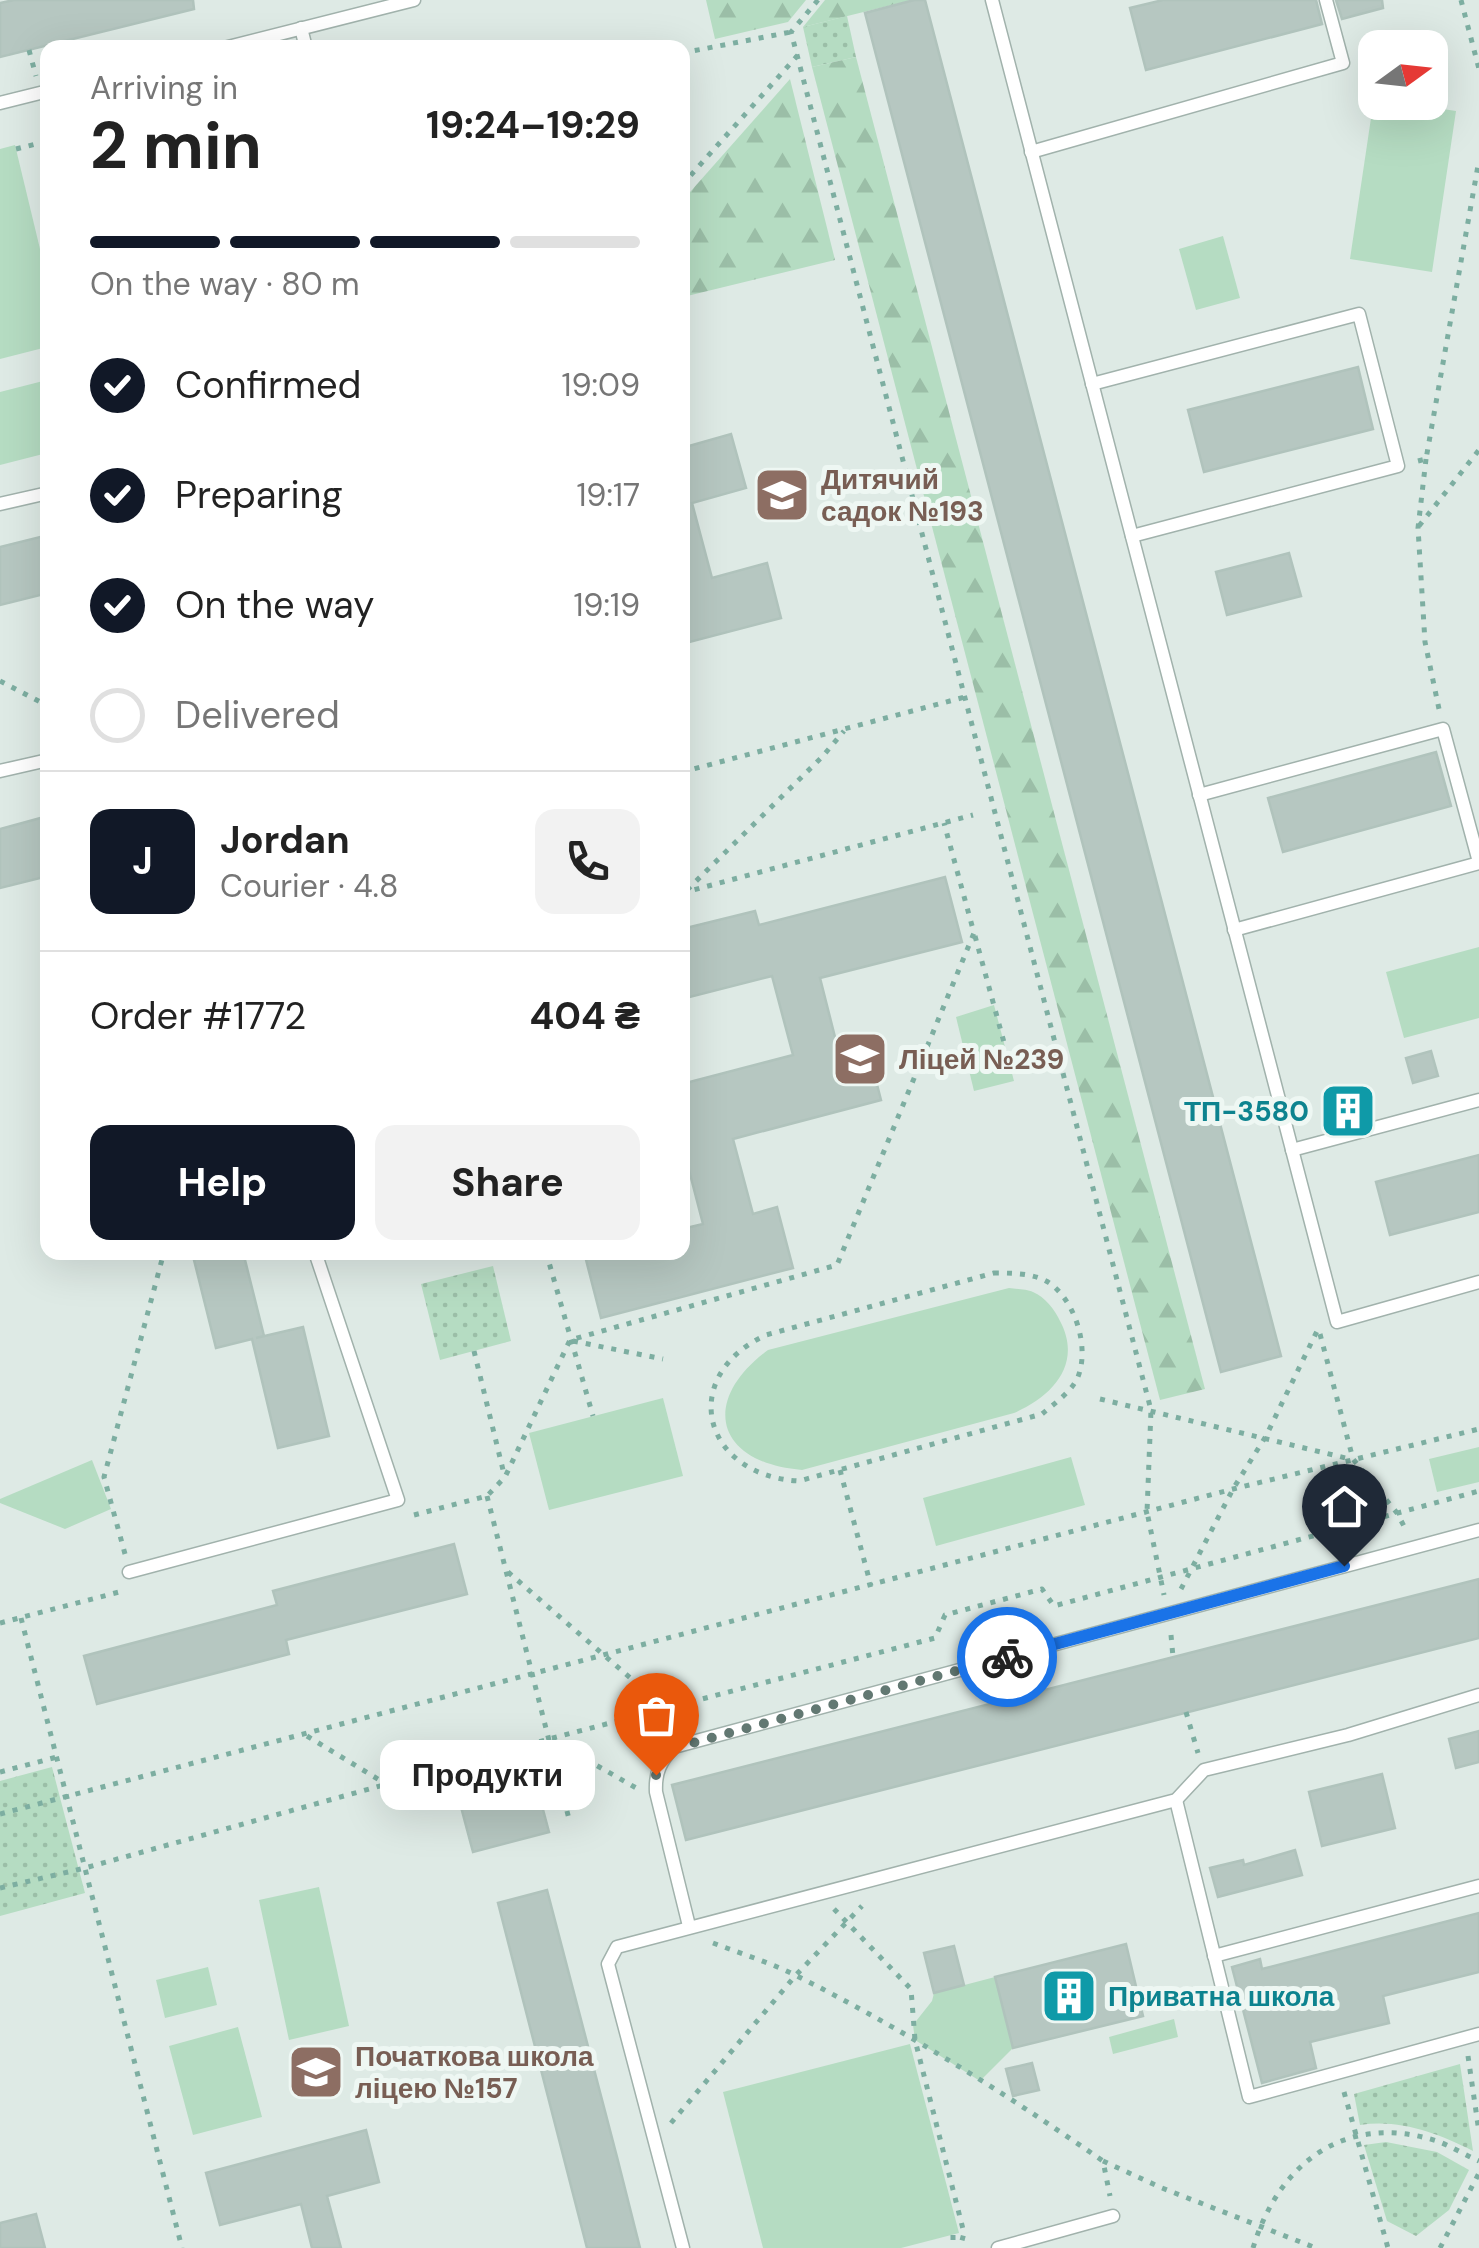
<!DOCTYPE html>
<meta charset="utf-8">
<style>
:root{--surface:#fff;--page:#f2f2f2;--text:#222;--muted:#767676;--line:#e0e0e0;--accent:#111827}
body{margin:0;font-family:"DM Sans",sans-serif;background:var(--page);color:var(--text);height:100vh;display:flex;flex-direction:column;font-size:38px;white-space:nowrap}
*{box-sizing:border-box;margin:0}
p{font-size:32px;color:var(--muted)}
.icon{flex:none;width:55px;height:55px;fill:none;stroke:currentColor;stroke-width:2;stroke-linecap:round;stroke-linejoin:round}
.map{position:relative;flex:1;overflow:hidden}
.sheet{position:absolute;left:40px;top:40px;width:650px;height:1220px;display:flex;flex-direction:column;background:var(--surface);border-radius:20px;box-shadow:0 10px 40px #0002}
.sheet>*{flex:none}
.needle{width:65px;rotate:75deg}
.tools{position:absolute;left:1358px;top:30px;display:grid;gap:20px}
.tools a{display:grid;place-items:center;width:90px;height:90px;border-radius:20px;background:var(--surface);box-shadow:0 10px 40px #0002;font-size:50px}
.pin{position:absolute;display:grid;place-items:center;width:85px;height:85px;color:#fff;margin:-102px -42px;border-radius:50% 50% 50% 0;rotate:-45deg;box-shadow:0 0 10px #0007}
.pin .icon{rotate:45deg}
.courier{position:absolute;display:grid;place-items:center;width:100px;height:100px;margin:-50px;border:8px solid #1a73e8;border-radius:50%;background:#fff;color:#222;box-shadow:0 2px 12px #0007}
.bubble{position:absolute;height:70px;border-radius:20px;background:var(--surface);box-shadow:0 10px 40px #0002;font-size:32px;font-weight:700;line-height:70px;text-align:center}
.summary em{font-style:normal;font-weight:700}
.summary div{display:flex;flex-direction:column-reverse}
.summary{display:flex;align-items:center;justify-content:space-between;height:170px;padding:0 50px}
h1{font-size:65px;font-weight:700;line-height:75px}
.bar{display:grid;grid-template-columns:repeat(4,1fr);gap:15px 10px;align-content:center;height:120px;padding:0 50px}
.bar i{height:12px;border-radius:8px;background:var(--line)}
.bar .active{background:var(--accent)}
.bar p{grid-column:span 4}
.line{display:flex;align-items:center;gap:25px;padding:0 50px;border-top:2px solid var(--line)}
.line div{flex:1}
.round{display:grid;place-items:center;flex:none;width:105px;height:105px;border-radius:20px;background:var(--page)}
ol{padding:0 50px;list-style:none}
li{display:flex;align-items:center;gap:30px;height:110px}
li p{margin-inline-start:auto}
li .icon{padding:10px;border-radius:50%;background:var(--accent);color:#fff;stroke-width:4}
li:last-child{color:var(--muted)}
li i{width:55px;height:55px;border:5px solid var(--line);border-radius:50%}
.action{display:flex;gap:20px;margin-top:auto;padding:20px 50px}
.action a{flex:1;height:115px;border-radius:20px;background:var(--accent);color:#fff;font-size:40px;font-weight:700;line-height:115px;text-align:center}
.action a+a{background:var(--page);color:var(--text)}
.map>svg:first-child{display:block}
.grass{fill:url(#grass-dots)}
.forest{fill:url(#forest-firs)}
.park{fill:#b5dcc2}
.building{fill:#b6c7c1;stroke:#b0c3bc;stroke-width:2.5}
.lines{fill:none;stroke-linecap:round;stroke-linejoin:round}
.service-casing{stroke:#a1b2ac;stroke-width:15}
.path{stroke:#7daea1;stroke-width:5;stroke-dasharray:5 8;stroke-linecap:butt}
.service{stroke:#fff;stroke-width:12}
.done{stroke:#627872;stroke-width:10;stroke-dasharray:0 18}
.route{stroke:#1a73e8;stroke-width:12}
.labels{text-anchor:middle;stroke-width:10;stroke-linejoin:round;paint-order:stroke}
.education-label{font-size:28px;font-weight:bold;fill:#785e54;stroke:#eef7f3;text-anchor:start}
.culture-label{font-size:28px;font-weight:bold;fill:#0d838f;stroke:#eef7f3;text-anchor:end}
</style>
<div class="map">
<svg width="1479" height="2248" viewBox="0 0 1479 2248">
<defs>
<pattern id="grass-dots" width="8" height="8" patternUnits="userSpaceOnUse" patternTransform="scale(2.5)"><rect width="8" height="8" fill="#b5dcc2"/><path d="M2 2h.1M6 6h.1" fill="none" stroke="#9bbea7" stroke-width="1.8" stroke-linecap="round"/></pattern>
<pattern id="forest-firs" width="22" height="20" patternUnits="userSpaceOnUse" patternTransform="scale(2.5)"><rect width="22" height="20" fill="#b5dcc2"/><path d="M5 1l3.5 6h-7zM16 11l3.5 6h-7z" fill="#9bbea7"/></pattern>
</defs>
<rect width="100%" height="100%" fill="#deeae5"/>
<g class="grass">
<path d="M 847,16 L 856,57 L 812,67 L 803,27 Z"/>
<path d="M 493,1266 L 511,1341 L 440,1360 L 421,1284 Z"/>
<path d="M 52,1767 L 85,1893 L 0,1916 L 0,1781 Z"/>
<path d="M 1460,2064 L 1473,2151 C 1437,2133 1400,2119 1360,2125 L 1354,2094 Z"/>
<path d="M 1386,2142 L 1437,2152 L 1469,2170 L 1449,2210 L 1416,2236 L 1387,2221 L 1364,2145 Z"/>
</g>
<g class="forest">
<path d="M 706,0 L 806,0 L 788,22 L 715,39 Z"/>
<path d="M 825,0 L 912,0 L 803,27 Z"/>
<path d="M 856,57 L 1205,1389 L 1160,1400 L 812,67 Z"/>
<path d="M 790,79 L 835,260 L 683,297 L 683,200 Z"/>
</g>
<g class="park">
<path d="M 1374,98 L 1375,102 L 1403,103 L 1456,111 L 1432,272 L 1350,259 Z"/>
<path d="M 15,145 L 47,278 L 47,347 L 0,359 L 0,149 Z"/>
<path d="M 1223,236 L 1240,298 L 1196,310 L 1179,249 Z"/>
<path d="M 47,380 L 47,453 L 0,465 L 0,392 Z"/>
<path d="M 1479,947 L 1479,1018 L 1404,1038 L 1386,972 Z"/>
<path d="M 994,1005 L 1014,1081 L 974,1091 L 956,1017 Z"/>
<path d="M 1009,1288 C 1016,1289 1027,1289 1033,1292 C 1045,1297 1055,1310 1060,1321 C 1083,1364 1052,1397 1014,1413 L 802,1470 C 716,1463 699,1401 768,1350 Z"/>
<path d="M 663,1398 L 683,1476 L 549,1510 L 529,1433 Z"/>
<path d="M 1479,1447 L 1479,1482 L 1437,1492 L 1429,1459 Z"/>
<path d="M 1071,1457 L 1085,1505 L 936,1546 L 923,1498 Z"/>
<path d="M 92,1460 L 111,1509 L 65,1529 L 0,1503 L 0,1499 Z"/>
<path d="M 319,1887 L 349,2026 L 289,2040 L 259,1900 Z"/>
<path d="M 208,1967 L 217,2005 L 165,2018 L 156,1980 Z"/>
<path d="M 995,1977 L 1013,2048 L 980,2081 L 915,2040 L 913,2025 L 932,2001 L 934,1993 Z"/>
<path d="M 1174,2019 L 1178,2037 L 1113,2054 L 1109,2037 Z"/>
<path d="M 238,2027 L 262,2117 L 193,2135 L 169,2046 Z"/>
<path d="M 910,2044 L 959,2233 L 901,2248 L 763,2248 L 723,2092 Z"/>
</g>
<g class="building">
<path d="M 14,0 L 193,0 L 194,9 L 0,57 L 0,3 Z"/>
<path d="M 914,0 L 925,0 L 1281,1356 L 1221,1372 L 865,13 Z"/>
<path d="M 1163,0 L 1316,0 L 1322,24 L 1146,70 L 1130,8 Z"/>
<path d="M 1336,0 L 1382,0 L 1383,8 L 1342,19 Z"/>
<path d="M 1358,367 L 1373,429 L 1204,472 L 1188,410 Z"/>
<path d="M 731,434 L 746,488 L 692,503 L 712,578 L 767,563 L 781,618 L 682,644 L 682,448 Z"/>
<path d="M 48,535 L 48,593 L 0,605 L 0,547 Z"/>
<path d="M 1289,553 L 1301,596 L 1227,615 L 1216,572 Z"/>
<path d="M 1436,752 L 1451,806 L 1283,852 L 1268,798 Z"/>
<path d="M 48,816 L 48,876 L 0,888 L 0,829 Z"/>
<path d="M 945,877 L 962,942 L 820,978 L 836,1041 L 864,1034 L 881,1100 L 733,1139 L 753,1214 L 777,1207 L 793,1268 L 601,1318 L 584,1252 L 682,1252 L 682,1229 L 703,1224 L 682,1143 L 682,1084 L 793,1055 L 772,976 L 682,999 L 682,929 L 755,911 L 759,925 Z"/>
<path d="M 1431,1051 L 1438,1076 L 1413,1083 L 1406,1058 Z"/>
<path d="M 1365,1091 L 1372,1118 L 1331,1129 L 1324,1103 Z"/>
<path d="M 1479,1155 L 1479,1212 L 1390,1235 L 1376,1182 Z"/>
<path d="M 192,1252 L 243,1252 L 264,1336 L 256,1338 L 303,1327 L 329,1436 L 278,1448 L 252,1339 L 216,1348 Z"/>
<path d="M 454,1544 L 467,1594 L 286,1640 L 289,1654 L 97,1704 L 84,1656 L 277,1605 L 273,1591 Z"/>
<path d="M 1479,1579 L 1479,1638 L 686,1840 L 672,1785 Z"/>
<path d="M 1479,1731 L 1479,1762 L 1456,1768 L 1449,1739 Z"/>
<path d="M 533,1772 L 549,1832 L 473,1852 L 457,1792 Z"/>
<path d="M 1382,1774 L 1395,1828 L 1322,1846 L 1309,1792 Z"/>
<path d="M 1295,1850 L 1302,1875 L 1218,1897 L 1210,1868 L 1243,1860 L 1244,1865 Z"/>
<path d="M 547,1890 L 617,2157 L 640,2248 L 587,2248 L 498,1903 Z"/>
<path d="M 1479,1913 L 1479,1972 L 1383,1996 L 1389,2023 L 1310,2042 L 1316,2068 L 1262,2083 L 1232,1967 L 1260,1959 L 1262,1969 Z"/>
<path d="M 1126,1944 L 1143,2016 L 1013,2048 L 995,1977 Z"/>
<path d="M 954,1946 L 964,1985 L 934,1993 L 924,1953 Z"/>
<path d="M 1032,2063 L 1039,2090 L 1013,2096 L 1006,2069 Z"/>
<path d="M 366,2130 L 379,2182 L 327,2196 L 341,2248 L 312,2248 L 301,2204 L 220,2225 L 206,2173 Z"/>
<path d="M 36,2214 L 45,2248 L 0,2248 L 0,2223 Z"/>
</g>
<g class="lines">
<g class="service-casing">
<g id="service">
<path d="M 992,0 L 1337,1322 L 1479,1282"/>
<path d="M 301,28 L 306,48"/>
<path d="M 224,48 L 414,0"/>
<path d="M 0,103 L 48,91"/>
<path d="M 1031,152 L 1343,63 L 1326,0"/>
<path d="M 1092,384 L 1359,314 L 1398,466 L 1132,536"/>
<path d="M 0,504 L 48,493"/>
<path d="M 0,771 L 48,760"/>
<path d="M 1199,795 L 1443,729 L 1479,862"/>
<path d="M 1234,930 L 1479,863"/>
<path d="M 1292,1150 L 1479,1100"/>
<path d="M 129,1572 L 398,1500 L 315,1252"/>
<path d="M 1176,1800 L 1249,2097 L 1479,2034"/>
<path d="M 689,1926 L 656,1792 C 655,1772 660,1762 674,1747 L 1479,1530"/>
<path d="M 1214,1956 L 1479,1886"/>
<path d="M 683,2248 L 608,1964 L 617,1947 L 1176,1800 L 1204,1770 L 1348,1735 L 1479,1695"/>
<path d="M 998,2248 L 1113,2216"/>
</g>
</g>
<g class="path">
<path d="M 818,0 L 791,32 L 1151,1410 L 1147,1512 L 1164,1595"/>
<path d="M 1461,0 L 1479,69"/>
<path d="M 29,50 L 36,76"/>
<path d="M 682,53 L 791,32"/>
<path d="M 16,149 L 48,141"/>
<path d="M 682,185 L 798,55"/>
<path d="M 1426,459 L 1418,528 L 1425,642 L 1439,709"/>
<path d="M 1418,461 L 1426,459 L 1479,160"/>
<path d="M 1419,526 L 1479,450"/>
<path d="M 0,681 L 48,706"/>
<path d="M 682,772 L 965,697"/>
<path d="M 687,890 L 822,757 L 844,731"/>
<path d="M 682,893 L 973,815"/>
<path d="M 975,936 L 1005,1046"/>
<path d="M 682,1145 L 683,1145"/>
<path d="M 682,1192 L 694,1189"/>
<path d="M 546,1252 L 593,1416"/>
<path d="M 994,1273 C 1011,1273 1033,1273 1048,1282 C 1074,1299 1089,1344 1079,1374 C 1074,1390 1055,1403 1042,1414 L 799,1481 C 702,1476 677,1376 766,1335 Z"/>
<path d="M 1320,1334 L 1353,1459 L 1397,1513 L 1406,1530"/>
<path d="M 573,1341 L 663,1359"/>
<path d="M 474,1351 L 504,1474"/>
<path d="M 1100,1399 L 1350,1459"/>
<path d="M 840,1470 L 871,1586"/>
<path d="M 487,1496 L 569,1819"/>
<path d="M 414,1515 L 487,1496 L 505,1477 L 570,1340 L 837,1265 L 974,933 L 944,823"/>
<path d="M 125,1554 L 104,1477 L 164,1252"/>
<path d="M 508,1572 L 665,1708"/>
<path d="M 1181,1589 L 1233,1489 L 1266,1436 L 1318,1329"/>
<path d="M 21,1618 L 182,2248"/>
<path d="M 0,1623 L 123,1591"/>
<path d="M 1171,1635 L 1173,1657"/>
<path d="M 1186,1712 L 1198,1753"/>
<path d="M 307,1736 L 386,1784"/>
<path d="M 552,1740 L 638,1789"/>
<path d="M 0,1772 L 57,1757"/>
<path d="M 0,1814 L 1233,1489 L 1479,1429"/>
<path d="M 0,1888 L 85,1868 L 549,1739 L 935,1638 L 945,1615 L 1042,1589 L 1054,1606 L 1479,1491"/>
<path d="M 834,1909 L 911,1989 L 915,2040 L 964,2233 L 960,2248"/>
<path d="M 713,1943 C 742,1954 772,1963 799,1977 C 905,2030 1006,2094 1103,2161 L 1110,2196"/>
<path d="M 1468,2056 L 1479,2132"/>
<path d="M 1344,2092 L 1388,2248"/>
<path d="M 671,2123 L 796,1975 L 862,1906"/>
<path d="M 1103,2161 L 1162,2188 L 1316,2248"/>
<path d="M 953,2235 L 953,2248"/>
<path d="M 1253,2248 C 1279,2162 1346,2112 1437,2141 C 1451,2146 1465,2155 1479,2161"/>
<path d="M 1440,2248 L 1479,2173"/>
</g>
<use href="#service" class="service"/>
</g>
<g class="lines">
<path class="done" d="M 656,1775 L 663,1760 L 674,1748 L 1007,1657"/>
<path class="route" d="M 1007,1657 L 1344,1566"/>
</g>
<defs>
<g id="school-square" transform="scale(2.875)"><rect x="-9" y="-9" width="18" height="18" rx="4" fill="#8d6e63" stroke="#eef7f3"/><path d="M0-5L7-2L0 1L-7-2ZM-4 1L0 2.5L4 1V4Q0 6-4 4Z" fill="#fff"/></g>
<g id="building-square" transform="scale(2.875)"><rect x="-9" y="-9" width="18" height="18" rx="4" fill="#0f9aa8" stroke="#eef7f3"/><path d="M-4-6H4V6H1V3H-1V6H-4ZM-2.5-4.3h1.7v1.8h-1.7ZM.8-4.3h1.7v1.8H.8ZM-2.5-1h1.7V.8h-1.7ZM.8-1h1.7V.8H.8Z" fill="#fff"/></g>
</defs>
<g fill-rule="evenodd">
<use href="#school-square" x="782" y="495"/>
<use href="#school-square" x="860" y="1059"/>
<use href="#building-square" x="1348" y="1111"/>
<use href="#building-square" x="1069" y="1996"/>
<use href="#school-square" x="316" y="2072"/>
</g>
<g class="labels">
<g class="education-label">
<text x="821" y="489">Дитячий<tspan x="821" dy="32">садок №193</tspan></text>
<text x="899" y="1069">Ліцей №239</text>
<text x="355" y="2066">Початкова школа<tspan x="355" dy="32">ліцею №157</tspan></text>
</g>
<g class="culture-label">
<text x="1309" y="1121">ТП-3580</text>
<text x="1108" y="2006" text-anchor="start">Приватна школа</text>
</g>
</g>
</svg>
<div class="tools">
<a><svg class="needle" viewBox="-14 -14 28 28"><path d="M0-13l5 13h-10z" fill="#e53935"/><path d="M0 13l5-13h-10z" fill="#767676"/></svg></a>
</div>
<div class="pin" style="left:656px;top:1775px;background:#ea580c"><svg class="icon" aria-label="bag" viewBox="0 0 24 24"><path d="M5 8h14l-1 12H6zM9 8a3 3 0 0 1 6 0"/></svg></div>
<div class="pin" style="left:1344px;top:1566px;background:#1f2937"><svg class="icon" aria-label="home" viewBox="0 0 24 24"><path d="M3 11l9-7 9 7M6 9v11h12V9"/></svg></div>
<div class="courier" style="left:1007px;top:1657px"><svg class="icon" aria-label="bike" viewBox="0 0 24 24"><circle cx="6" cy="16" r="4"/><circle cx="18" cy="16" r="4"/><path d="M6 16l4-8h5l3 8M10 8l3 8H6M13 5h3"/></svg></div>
<div class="bubble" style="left:380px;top:1740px;width:215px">Продукти</div>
<section class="sheet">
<div class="summary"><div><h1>2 min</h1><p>Arriving in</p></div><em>19:24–19:29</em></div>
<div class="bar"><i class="active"></i><i class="active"></i><i class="active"></i><i></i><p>On the way · 80 m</p></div>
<ol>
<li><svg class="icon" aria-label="check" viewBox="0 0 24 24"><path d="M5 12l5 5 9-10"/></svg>Confirmed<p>19:09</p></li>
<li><svg class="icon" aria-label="check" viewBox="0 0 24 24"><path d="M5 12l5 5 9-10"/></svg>Preparing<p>19:17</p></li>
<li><svg class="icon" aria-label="check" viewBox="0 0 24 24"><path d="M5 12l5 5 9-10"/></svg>On the way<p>19:19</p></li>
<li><i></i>Delivered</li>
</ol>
<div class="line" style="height:180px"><b class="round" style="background:var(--accent);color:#fff">J</b><div><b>Jordan</b><p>Courier · 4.8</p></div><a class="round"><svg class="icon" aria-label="phone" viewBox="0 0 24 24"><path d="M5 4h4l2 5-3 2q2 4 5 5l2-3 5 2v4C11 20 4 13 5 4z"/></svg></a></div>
<div class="line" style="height:130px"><div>Order #1772</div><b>404 ₴</b></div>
<div class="action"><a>Help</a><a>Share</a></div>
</section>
</div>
